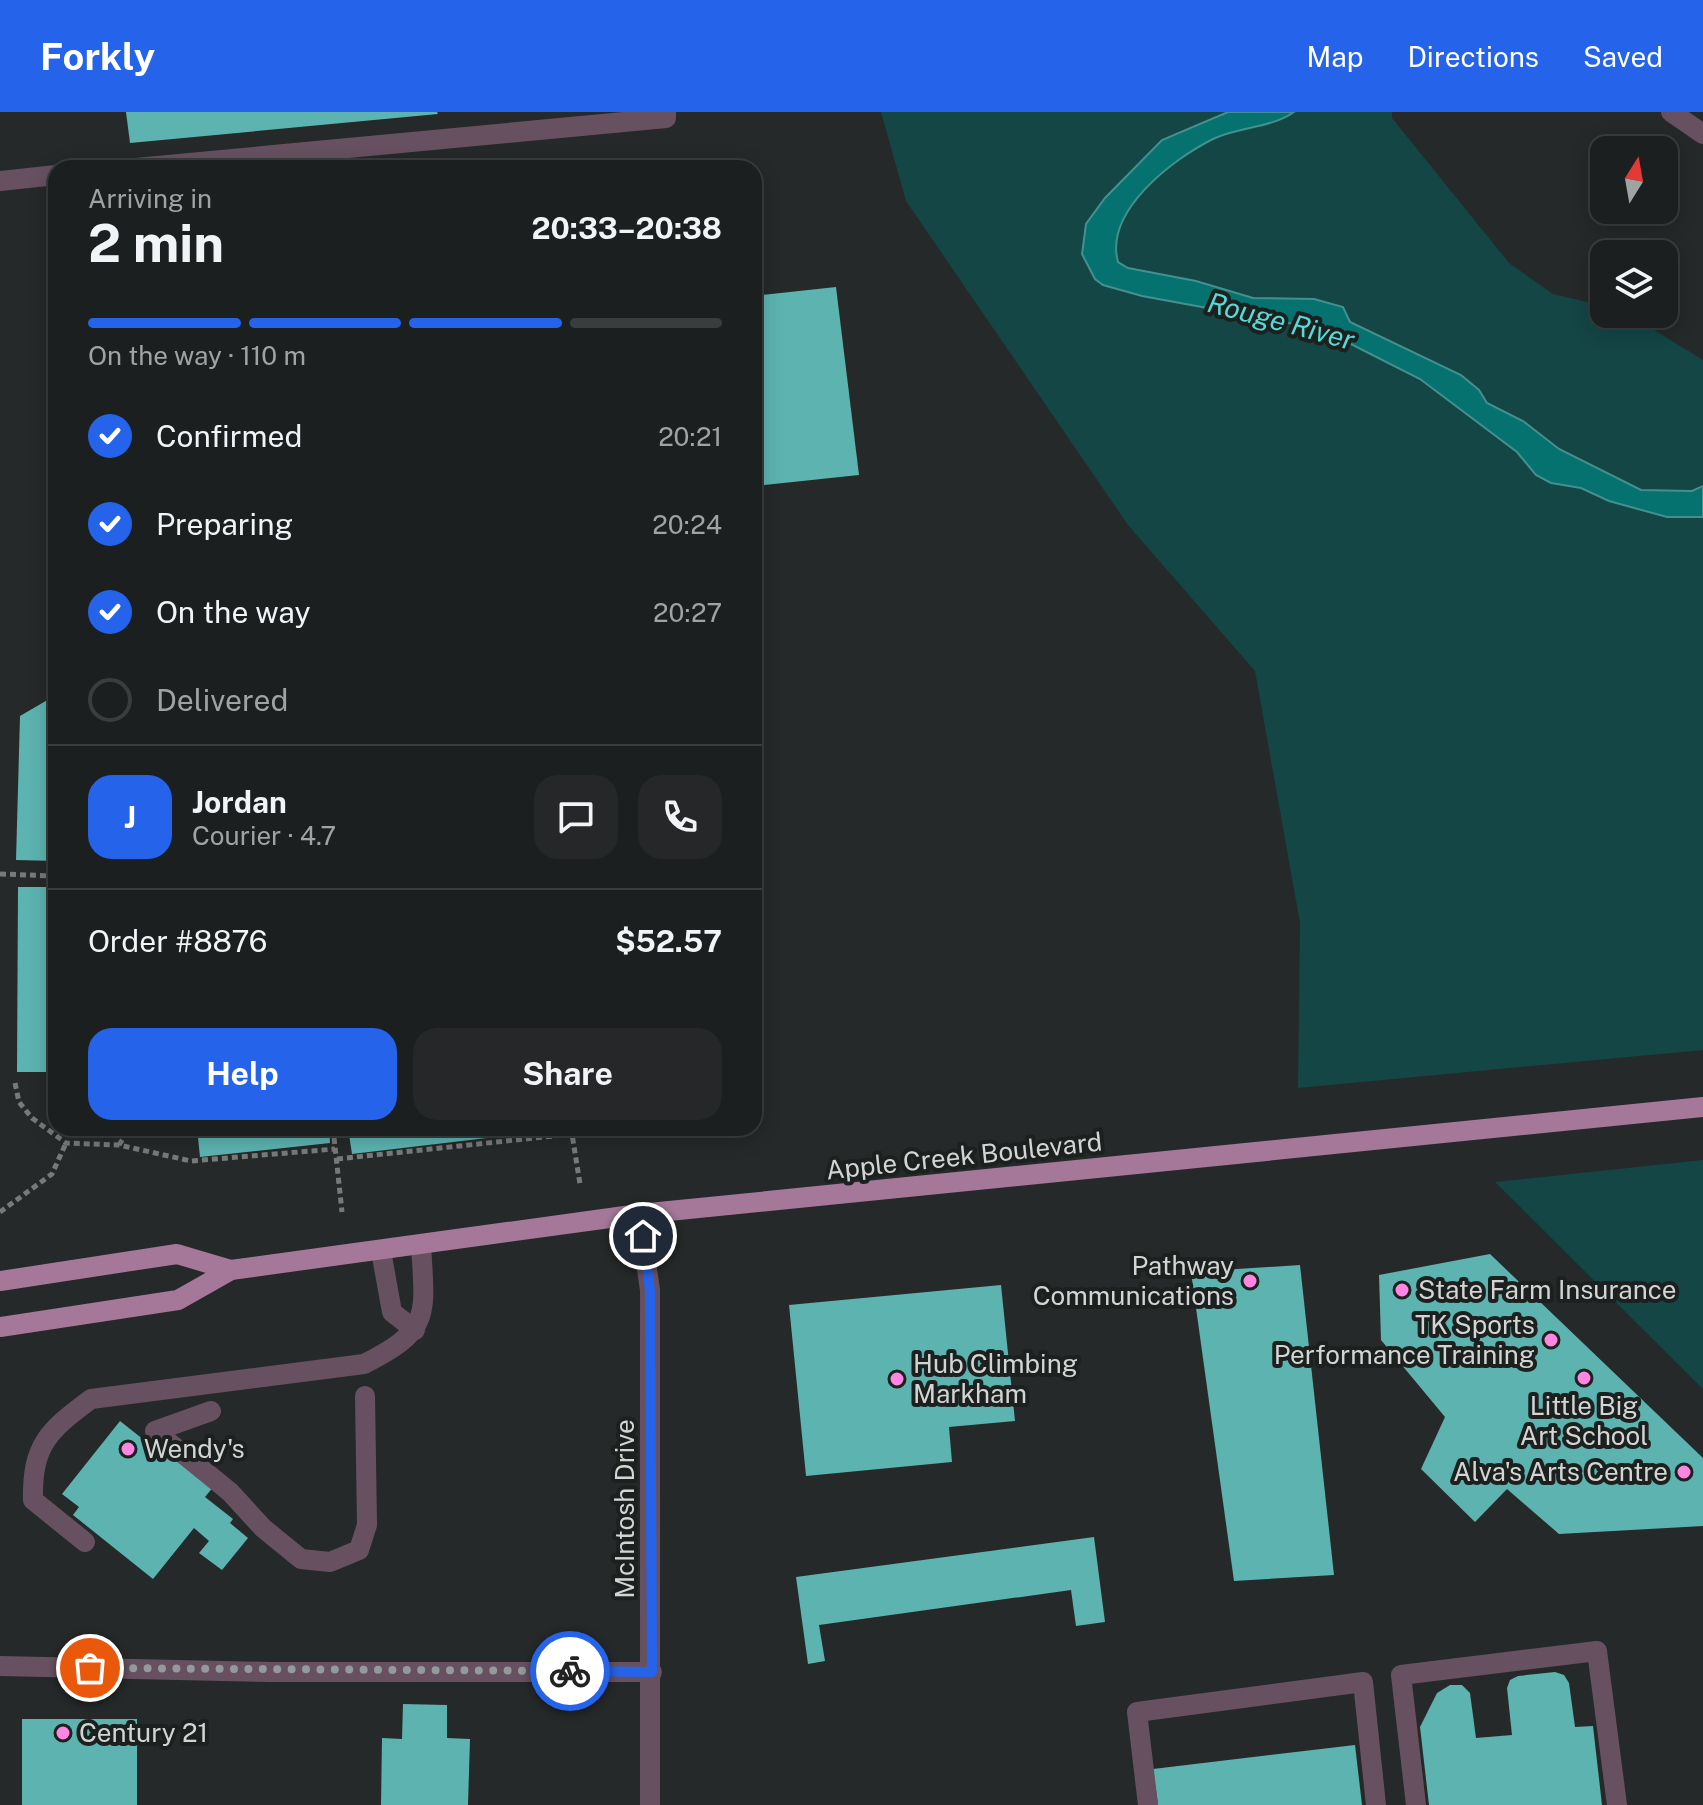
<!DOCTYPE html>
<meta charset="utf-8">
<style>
:root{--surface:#1c1f1f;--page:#252728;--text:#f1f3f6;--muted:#a0a2a4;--line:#3a3d3d;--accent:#2563eb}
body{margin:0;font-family:"Public Sans",sans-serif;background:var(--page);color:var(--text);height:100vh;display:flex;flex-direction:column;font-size:30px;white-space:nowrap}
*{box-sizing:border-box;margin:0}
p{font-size:26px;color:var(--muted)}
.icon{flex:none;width:44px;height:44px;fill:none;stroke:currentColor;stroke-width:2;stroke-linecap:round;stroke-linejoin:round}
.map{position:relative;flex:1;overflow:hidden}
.panel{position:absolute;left:48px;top:48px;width:714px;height:976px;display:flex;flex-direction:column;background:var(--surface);border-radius:24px;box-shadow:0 4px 20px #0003,0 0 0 2px var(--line)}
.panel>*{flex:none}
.needle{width:52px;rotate:11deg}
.buttons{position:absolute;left:1590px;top:24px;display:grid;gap:16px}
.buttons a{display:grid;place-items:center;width:88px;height:88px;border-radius:16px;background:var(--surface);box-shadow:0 4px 20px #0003,0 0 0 2px var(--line);font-size:40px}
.pin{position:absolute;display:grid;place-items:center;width:68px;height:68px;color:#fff;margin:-34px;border:4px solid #fff;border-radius:50%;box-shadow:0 2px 8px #0007}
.courier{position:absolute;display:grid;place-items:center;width:80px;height:80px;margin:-40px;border:6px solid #2563eb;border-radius:50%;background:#fff;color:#222;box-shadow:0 2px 10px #0007}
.headline em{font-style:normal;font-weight:700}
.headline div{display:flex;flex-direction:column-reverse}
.headline{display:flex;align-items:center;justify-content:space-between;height:136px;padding:0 40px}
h1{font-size:52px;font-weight:700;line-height:60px}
.bar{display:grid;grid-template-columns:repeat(4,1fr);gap:12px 8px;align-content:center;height:96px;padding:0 40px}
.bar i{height:10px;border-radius:6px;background:var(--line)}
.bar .current{background:var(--accent)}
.bar p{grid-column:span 4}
.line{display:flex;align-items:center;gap:20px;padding:0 40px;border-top:2px solid var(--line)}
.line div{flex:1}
.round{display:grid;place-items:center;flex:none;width:84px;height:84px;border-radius:24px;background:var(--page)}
ol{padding:0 40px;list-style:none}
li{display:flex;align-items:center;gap:24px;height:88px}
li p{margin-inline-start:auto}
li .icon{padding:8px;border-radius:50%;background:var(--accent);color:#fff;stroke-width:4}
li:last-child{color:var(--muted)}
li i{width:44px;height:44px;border:4px solid var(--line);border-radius:50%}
.action{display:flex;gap:16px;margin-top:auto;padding:16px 40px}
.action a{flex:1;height:92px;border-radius:24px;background:var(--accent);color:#fff;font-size:32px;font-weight:700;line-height:92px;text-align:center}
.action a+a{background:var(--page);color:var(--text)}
header{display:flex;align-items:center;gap:48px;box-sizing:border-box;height:112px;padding:0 40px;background:var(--accent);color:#fff}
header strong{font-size:38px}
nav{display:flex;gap:44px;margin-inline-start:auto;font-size:28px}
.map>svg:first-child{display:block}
.green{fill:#134645}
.water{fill:#057270;stroke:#43908e;stroke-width:2}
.building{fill:#5cb3b0}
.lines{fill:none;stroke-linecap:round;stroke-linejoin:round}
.path{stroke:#787a7a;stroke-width:5;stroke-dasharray:6 4;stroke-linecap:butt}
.minor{stroke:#675161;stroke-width:20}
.major{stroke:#a57899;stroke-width:20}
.done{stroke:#969999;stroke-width:8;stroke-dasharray:0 14.4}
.route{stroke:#2563eb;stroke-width:10}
.poi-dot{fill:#fd86e2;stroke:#1c201f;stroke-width:3}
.labels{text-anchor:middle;stroke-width:8;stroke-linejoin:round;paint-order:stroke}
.street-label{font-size:26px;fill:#d3d5d5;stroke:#1c201f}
.poi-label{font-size:26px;fill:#d3d5d5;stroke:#1c201f;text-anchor:start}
.water-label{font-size:28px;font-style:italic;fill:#56dad7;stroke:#1c201f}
</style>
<header>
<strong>Forkly</strong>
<nav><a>Map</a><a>Directions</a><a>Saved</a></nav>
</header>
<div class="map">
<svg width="1703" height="1693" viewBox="0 0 1703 1693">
<rect width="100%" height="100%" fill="#262929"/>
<g class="green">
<path d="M 881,0 L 1392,0 L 1392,6 L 1509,151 L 1553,182 L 1604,194 L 1604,202 L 1628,202 L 1703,248 L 1703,938 L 1298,976 L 1300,811 L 1255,559 L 1128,413 L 906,89 Z"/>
<path d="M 1703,1048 L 1703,1277 L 1495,1070 Z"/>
</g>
<path class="water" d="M 1228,0 L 1294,0 C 1272,16 1237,15 1213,27 C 1173,47 1104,99 1118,150 L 1128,156 L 1196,169 L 1253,186 L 1314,187 L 1343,195 L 1350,210 L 1461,263 L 1479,278 L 1487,291 L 1523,309 L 1559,337 L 1641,378 L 1692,379 L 1703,374 L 1703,405 L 1667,405 L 1609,389 L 1581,376 L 1551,371 L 1536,363 L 1517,340 L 1420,267 L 1337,225 L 1289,211 L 1142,184 L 1103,173 L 1095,167 L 1082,142 L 1086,112 L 1105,86 L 1162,28 Z"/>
<g class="building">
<path d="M 126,0 L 437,0 L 438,2 L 130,31 Z"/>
<path d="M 836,175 L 859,363 L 754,374 L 754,184 Z"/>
<path d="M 56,583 L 56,749 L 16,748 L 20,604 Z"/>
<path d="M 18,775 L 56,775 L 56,960 L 17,960 Z"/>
<path d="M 197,1016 L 329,1016 L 330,1031 L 200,1045 Z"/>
<path d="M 348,1016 L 519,1016 L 520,1022 L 352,1042 Z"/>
<path d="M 1490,1142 L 1703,1346 L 1703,1414 L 1559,1422 L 1507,1377 L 1475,1410 L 1421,1357 L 1445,1305 L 1381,1228 L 1379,1163 Z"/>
<path d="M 1300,1153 L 1334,1463 L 1234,1469 L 1191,1160 Z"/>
<path d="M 1001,1173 L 1015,1309 L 949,1315 L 952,1350 L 806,1364 L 789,1193 Z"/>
<path d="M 120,1309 L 144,1328 L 148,1322 L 214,1374 L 205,1385 L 233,1407 L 230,1411 L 248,1426 L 222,1458 L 199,1441 L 209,1429 L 194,1416 L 153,1467 L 73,1403 L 79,1395 L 62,1382 Z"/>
<path d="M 1094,1425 L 1105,1510 L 1076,1514 L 1071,1478 L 819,1513 L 825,1549 L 808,1552 L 796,1465 Z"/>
<path d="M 1555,1560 L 1564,1563 L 1569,1571 L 1575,1615 L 1593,1614 L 1602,1693 L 1429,1693 L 1420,1615 L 1437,1581 L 1450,1573 L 1462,1573 L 1470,1581 L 1476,1626 L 1512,1623 L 1507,1576 L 1510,1568 L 1518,1564 Z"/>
<path d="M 403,1592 L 447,1593 L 447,1626 L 470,1627 L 468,1693 L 381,1693 L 382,1626 L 402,1627 Z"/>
<rect x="22" y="1607" width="115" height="86"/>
<path d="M 1355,1633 L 1362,1693 L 1158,1693 L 1153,1657 Z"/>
</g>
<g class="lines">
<g class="path">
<path d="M 0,762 L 56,764"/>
<path d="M 15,971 L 19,990 L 32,1006 L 66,1031 L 119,1033 L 191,1049 L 335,1037"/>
<path d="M 333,1016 L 342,1100"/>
<path d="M 119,1033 L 130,1016"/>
<path d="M 337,1047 L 572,1022 L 580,1072"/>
<path d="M 0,1100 L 52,1062 L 66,1031"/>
</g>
<g class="minor">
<path d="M 1671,0 L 1703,22"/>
<path d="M 136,56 L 666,6 L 666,0"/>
<path d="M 0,69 L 56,63"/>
<path d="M 639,1102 L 650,1178 L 650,1693"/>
<path d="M 381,1139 L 392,1200 L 415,1218"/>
<path d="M 211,1299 L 155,1319 L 230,1380 L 263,1416 L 301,1447 L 330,1450 L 359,1438 L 367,1413 L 365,1284"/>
<path d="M 85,1430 L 33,1388 C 32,1333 48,1319 91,1287 L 364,1252 C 432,1218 425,1203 421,1133"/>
<path d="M 0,1554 L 271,1560 L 652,1560"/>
<path d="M 1148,1693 L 1137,1600 L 1363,1570 L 1376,1693"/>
<path d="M 1416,1693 L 1401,1563 L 1597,1539 L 1617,1693"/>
</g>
<g class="major">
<path d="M 0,1169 L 177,1142 L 231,1158"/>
<path d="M 0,1215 L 178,1188 L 231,1158 L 639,1102 L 1703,995"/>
</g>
</g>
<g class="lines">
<path class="done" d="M 90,1556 L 570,1559"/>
<path class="route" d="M 570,1559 L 652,1560 L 650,1178 L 643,1124"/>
</g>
<g class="poi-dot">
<circle cx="1250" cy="1169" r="8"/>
<circle cx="1402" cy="1178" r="8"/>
<circle cx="1551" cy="1228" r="8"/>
<circle cx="1584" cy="1266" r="8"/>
<circle cx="897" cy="1267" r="8"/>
<circle cx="128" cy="1337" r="8"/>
<circle cx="1684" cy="1360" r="8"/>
<circle cx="63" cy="1621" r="8"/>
</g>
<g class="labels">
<g class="street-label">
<text transform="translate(964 1044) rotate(-6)" y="9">Apple Creek Boulevard</text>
<text transform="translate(625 1397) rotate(-90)" y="9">McIntosh Drive</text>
</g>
<g class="poi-label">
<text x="1234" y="1163" text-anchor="end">Pathway<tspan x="1234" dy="30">Communications</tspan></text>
<text x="1418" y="1187">State Farm Insurance</text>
<text x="1535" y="1222" text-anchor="end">TK Sports<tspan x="1535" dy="30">Performance Training</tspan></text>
<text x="913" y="1261">Hub Climbing<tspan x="913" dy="30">Markham</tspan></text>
<text x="1584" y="1303" text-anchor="middle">Little Big<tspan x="1584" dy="30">Art School</tspan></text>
<text x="144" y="1346">Wendy's</text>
<text x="1668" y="1369" text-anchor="end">Alva's Arts Centre</text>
<text x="79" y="1630">Century 21</text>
</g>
<g class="water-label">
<text transform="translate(1281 209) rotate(15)" y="10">Rouge River</text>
</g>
</g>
</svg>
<div class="buttons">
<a><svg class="needle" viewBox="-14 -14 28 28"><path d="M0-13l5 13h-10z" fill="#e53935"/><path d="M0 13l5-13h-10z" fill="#a0a2a4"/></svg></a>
<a><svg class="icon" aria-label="layers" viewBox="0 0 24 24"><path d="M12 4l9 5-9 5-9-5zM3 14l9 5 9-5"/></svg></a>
</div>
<div class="pin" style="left:90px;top:1556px;background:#ea580c"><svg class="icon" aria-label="bag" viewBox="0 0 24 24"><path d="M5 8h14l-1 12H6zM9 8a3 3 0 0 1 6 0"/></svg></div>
<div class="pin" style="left:643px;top:1124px;background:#1f2937"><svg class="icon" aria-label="home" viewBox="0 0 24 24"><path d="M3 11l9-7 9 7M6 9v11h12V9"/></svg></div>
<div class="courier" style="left:570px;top:1559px"><svg class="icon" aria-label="bike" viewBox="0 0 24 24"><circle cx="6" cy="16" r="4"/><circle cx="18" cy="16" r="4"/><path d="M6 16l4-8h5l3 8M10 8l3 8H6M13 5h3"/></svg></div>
<section class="panel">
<div class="headline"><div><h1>2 min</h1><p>Arriving in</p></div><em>20:33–20:38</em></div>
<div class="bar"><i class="current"></i><i class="current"></i><i class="current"></i><i></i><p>On the way · 110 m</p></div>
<ol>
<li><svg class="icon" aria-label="check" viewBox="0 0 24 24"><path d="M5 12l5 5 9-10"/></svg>Confirmed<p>20:21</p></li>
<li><svg class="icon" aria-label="check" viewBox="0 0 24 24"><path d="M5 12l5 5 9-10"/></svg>Preparing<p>20:24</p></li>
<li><svg class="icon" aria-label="check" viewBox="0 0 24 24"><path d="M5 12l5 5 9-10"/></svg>On the way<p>20:27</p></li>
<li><i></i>Delivered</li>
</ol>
<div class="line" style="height:144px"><b class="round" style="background:var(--accent);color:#fff">J</b><div><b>Jordan</b><p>Courier · 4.7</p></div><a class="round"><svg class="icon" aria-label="chat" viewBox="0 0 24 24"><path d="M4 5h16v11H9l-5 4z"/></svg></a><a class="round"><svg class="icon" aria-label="phone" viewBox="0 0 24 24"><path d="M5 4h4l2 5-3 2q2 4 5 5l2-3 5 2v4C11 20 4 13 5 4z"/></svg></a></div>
<div class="line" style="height:104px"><div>Order #8876</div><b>$52.57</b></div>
<div class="action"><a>Help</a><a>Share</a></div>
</section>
</div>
